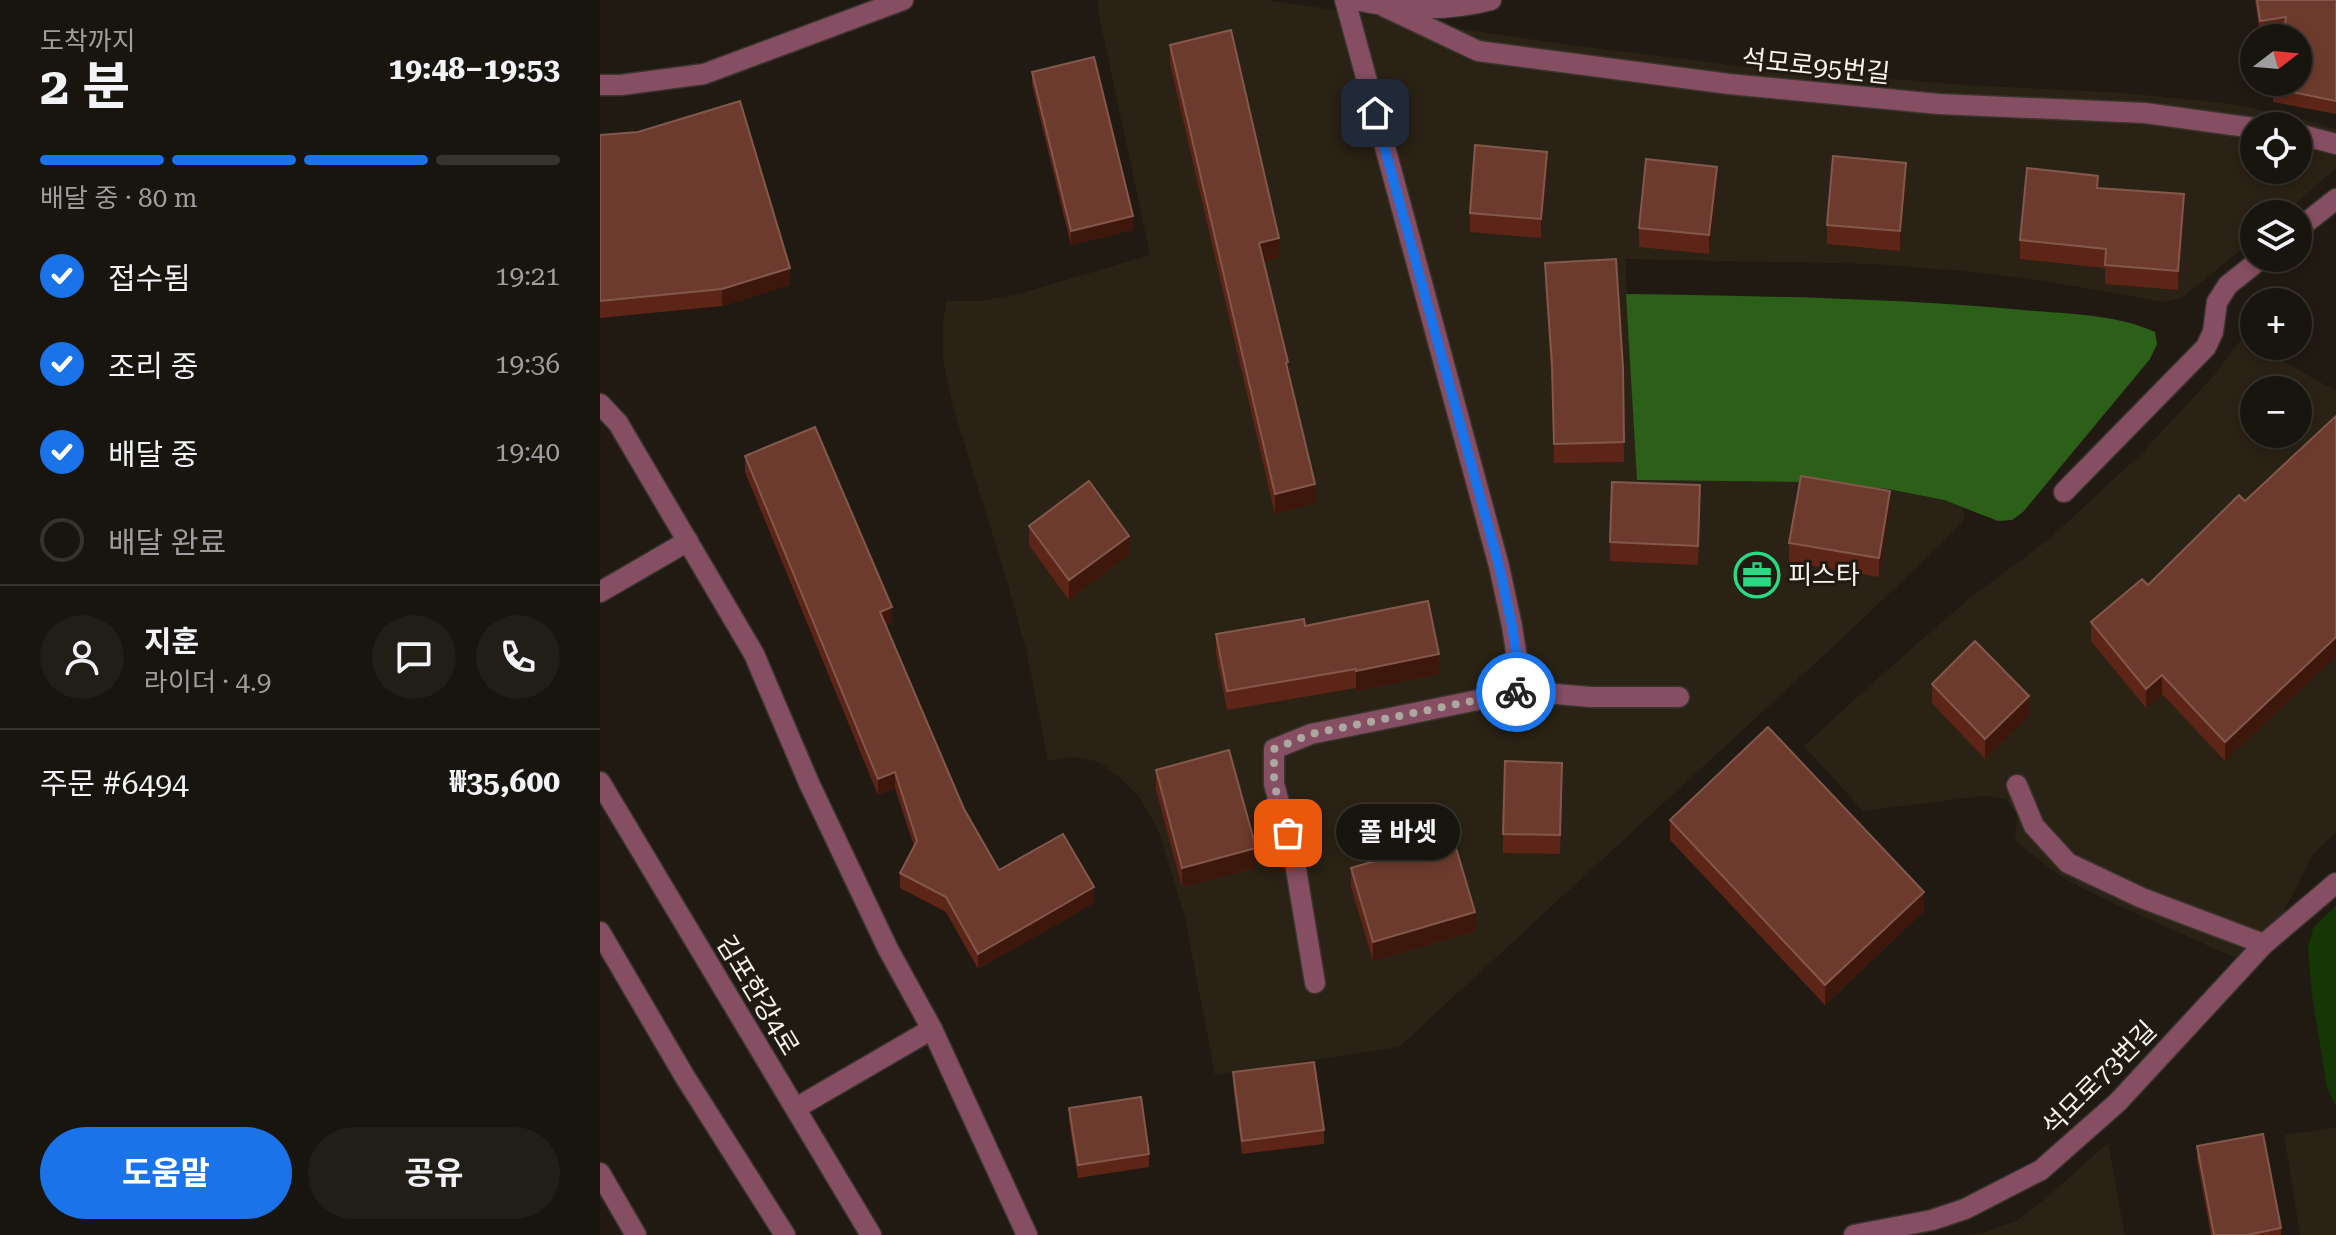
<!DOCTYPE html>
<html lang="ko">
<meta charset="utf-8">
<style>
:root{--surface:#18140e;--page:#211d17;--text:#f1f3f6;--muted:#9f9e9e;--line:#36332e;--accent:#1a73e8}
body{margin:0;font-family:"Roboto Serif","Noto Sans KR",serif;background:var(--page);color:var(--text);height:100vh;display:flex;flex-direction:column;font-size:30px;white-space:nowrap}
*{box-sizing:border-box;margin:0}
p{font-size:26px;color:var(--muted)}
.icon{flex:none;width:44px;height:44px;fill:none;stroke:currentColor;stroke-width:2;stroke-linecap:round;stroke-linejoin:round}
.map{position:relative;flex:1;overflow:hidden}
.drawer{display:flex;flex-direction:column;background:var(--surface);width:600px}
.drawer>*{flex:none}
.needle{width:52px;rotate:74deg}
.buttons{position:absolute;left:1640px;top:24px;display:grid;gap:16px}
.buttons a{display:grid;place-items:center;width:72px;height:72px;border-radius:50%;background:var(--surface);box-shadow:0 4px 12px #0003,0 0 0 2px var(--line);font-size:40px}
.pin{position:absolute;display:grid;place-items:center;width:68px;height:68px;color:#fff;margin:-34px;border-radius:16px;box-shadow:0 4px 12px #0006}
.courier{position:absolute;display:grid;place-items:center;width:80px;height:80px;margin:-40px;border:6px solid #1a73e8;border-radius:50%;background:#fff;color:#222;box-shadow:0 2px 10px #0007}
.bubble{position:absolute;height:56px;border-radius:28px;background:var(--surface);box-shadow:0 4px 12px #0003,0 0 0 2px var(--line);font-size:26px;font-weight:700;line-height:56px;text-align:center}
.headline em{font-style:normal;font-weight:700}
.headline div{display:flex;flex-direction:column-reverse}
.headline{display:flex;align-items:center;justify-content:space-between;height:136px;padding:0 40px}
h1{font-size:52px;font-weight:700;line-height:60px}
.bar{display:grid;grid-template-columns:repeat(4,1fr);gap:12px 8px;align-content:center;height:96px;padding:0 40px}
.bar i{height:10px;border-radius:6px;background:var(--line)}
.bar .active{background:var(--accent)}
.bar p{grid-column:span 4}
.line{display:flex;align-items:center;gap:20px;padding:0 40px;border-top:2px solid var(--line)}
.line div{flex:1}
.round{display:grid;place-items:center;flex:none;width:84px;height:84px;border-radius:42px;background:var(--page)}
ol{padding:0 40px;list-style:none}
li{display:flex;align-items:center;gap:24px;height:88px}
li p{margin-inline-start:auto}
li .icon{padding:8px;border-radius:50%;background:var(--accent);color:#fff;stroke-width:4}
li:last-child{color:var(--muted)}
li i{width:44px;height:44px;border:4px solid var(--line);border-radius:50%}
.primary-button{display:flex;gap:16px;margin-top:auto;padding:16px 40px}
.primary-button a{flex:1;height:92px;border-radius:48px;background:var(--accent);color:#fff;font-size:32px;font-weight:700;line-height:92px;text-align:center}
.primary-button a+a{background:var(--page);color:var(--text)}
main{display:flex;flex:1;min-height:0}
.map>svg:first-child{display:block}
.built{fill:#2a2214;fill-rule:evenodd}
.green{fill:#143705}
.forest{fill:#2c5f18}
.lines{fill:none;stroke-linecap:round;stroke-linejoin:round}
.minor-casing{stroke:#3a342c;stroke-width:23}
.minor{stroke:#864e63;stroke-width:20}
.wall{fill:#5d2517}
.shaded-wall{fill:#3d170b}
.building{fill:#6d3b2e;stroke:#83584c;stroke-width:2}
.done{stroke:#aca7a0;stroke-width:8;stroke-dasharray:0 14.4}
.route{stroke:#1a73e8;stroke-width:10}
.labels{text-anchor:middle;stroke-width:6;stroke-linejoin:round;paint-order:stroke}
.street-label{font-size:26px;fill:#f7f3ed;stroke:#201a12}
.poi-label{font-size:26px;fill:#f7f3ed;stroke:#201a12;text-anchor:start}
</style>
<main>
<section class="drawer">
<div class="headline"><div><h1>2 분</h1><p>도착까지</p></div><em>19:48–19:53</em></div>
<div class="bar"><i class="active"></i><i class="active"></i><i class="active"></i><i></i><p>배달 중 · 80 m</p></div>
<ol>
<li><svg class="icon" aria-label="check" viewBox="0 0 24 24"><path d="M5 12l5 5 9-10"/></svg>접수됨<p>19:21</p></li>
<li><svg class="icon" aria-label="check" viewBox="0 0 24 24"><path d="M5 12l5 5 9-10"/></svg>조리 중<p>19:36</p></li>
<li><svg class="icon" aria-label="check" viewBox="0 0 24 24"><path d="M5 12l5 5 9-10"/></svg>배달 중<p>19:40</p></li>
<li><i></i>배달 완료</li>
</ol>
<div class="line" style="height:144px"><a class="round"><svg class="icon" aria-label="person" viewBox="0 0 24 24"><circle cx="12" cy="8" r="4"/><path d="M4 21q1-7 8-7t8 7"/></svg></a><div><b>지훈</b><p>라이더 · 4.9</p></div><a class="round"><svg class="icon" aria-label="chat" viewBox="0 0 24 24"><path d="M4 5h16v11H9l-5 4z"/></svg></a><a class="round"><svg class="icon" aria-label="phone" viewBox="0 0 24 24"><path d="M5 4h4l2 5-3 2q2 4 5 5l2-3 5 2v4C11 20 4 13 5 4z"/></svg></a></div>
<div class="line" style="height:104px"><div>주문 #6494</div><b>₩35,600</b></div>
<div class="primary-button"><a>도움말</a><a>공유</a></div>
</section>
<div class="map">
<svg width="1736" height="1235" viewBox="0 0 1736 1235">
<rect width="100%" height="100%" fill="#201a12"/>
<g class="built">
<path d="M 499,0 L 667,0 L 970,45 L 1156,68 L 1368,85 L 1524,93 L 1633,104 L 1717,123 L 1736,129 L 1736,168 L 1684,214 L 1654,214 L 1654,239 L 1582,298 L 1563,302 L 1445,281 L 1374,272 L 1273,264 L 1025,259 L 1037,480 L 1205,482 L 1288,489 L 1344,500 L 1363,508 L 1365,519 L 1341,544 L 1248,633 L 799,1047 L 615,1075 L 585,918 L 559,832 L 540,798 L 519,777 L 499,762 L 475,757 L 448,761 L 427,654 L 408,584 L 353,407 L 343,361 L 343,319 L 347,301 L 380,301 L 422,293 L 550,255 L 497,6 ZM 1654,126 L 1698,126 L 1698,170 L 1654,170 Z"/>
<path d="M 1642,338 L 1736,391 L 1736,832 L 1713,854 L 1682,915 L 1635,958 L 1506,900 L 1460,876 L 1415,841 L 1417,815 L 1407,800 L 1385,796 L 1263,811 L 1204,746 L 1278,678 L 1366,601 L 1448,540 L 1542,453 L 1616,373 ZM 1654,390 L 1698,390 L 1698,434 L 1654,434 Z"/>
<path d="M 1736,1127 L 1736,1235 L 1700,1235 L 1684,1135 Z"/>
<path d="M 1508,1143 L 1525,1235 L 1369,1235 L 1385,1232 L 1416,1221 L 1447,1197 Z"/>
</g>
<path class="green" d="M 1736,906 L 1736,1107 L 1727,1088 L 1712,995 L 1708,948 L 1713,928 Z"/>
<path class="forest" d="M 1026,294 C 1159,296 1291,298 1423,310 C 1466,314 1516,314 1555,332 L 1557,344 L 1550,359 L 1423,512 L 1412,520 L 1398,521 L 1344,500 L 1288,489 L 1205,482 L 1037,480 Z"/>
<g class="lines">
<g class="minor-casing">
<g id="minor">
<path d="M 745,0 L 899,566 L 912,626 L 922,691 L 990,697 L 1079,697"/>
<path d="M 755,0 C 801,10 846,12 891,0"/>
<path d="M 785,7 L 878,51 L 1129,84 L 1339,104 L 1545,113 L 1654,128"/>
<path d="M 0,85 L 21,85 L 104,74 L 303,0"/>
<path d="M 1698,134 L 1736,144"/>
<path d="M 1698,229 L 1736,199"/>
<path d="M 0,404 L 18,423 L 154,654 L 209,783 L 288,949 L 332,1029 L 427,1235"/>
<path d="M 1464,492 L 1606,347 L 1613,332 L 1617,302 L 1628,285 L 1662,258"/>
<path d="M 0,592 L 88,541"/>
<path d="M 0,782 L 271,1235"/>
<path d="M 1417,785 L 1434,826 L 1468,863 L 1542,898 L 1664,944"/>
<path d="M 0,932 L 85,1077 L 185,1235"/>
<path d="M 715,983 L 694,857 L 674,784 L 674,749 L 711,734 L 922,691"/>
<path d="M 196,1108 L 332,1029"/>
<path d="M 0,1173 L 36,1235"/>
<path d="M 1254,1235 L 1332,1220 L 1365,1209 L 1441,1170 L 1518,1102 L 1664,944 L 1736,883"/>
</g>
</g>
<use href="#minor" class="minor"/>
</g>
<g class="wall">
<path d="M 1655,0 L 1736,0 L 1736,114 L 1673,102 L 1673,88 L 1684,31 L 1660,34 Z"/>
<path d="M 570,45 L 679,257 L 663,261 L 715,503 L 675,514 L 570,64 Z"/>
<path d="M 432,72 L 533,230 L 471,245 L 432,85 Z"/>
<path d="M 38,132 L 190,285 L 122,306 L 0,318 L 0,135 Z"/>
<path d="M 947,171 L 941,238 L 870,232 L 870,213 Z"/>
<path d="M 1306,183 L 1300,251 L 1227,244 L 1227,225 Z"/>
<path d="M 1117,186 L 1109,254 L 1039,247 L 1039,228 Z"/>
<path d="M 1498,188 L 1584,213 L 1578,290 L 1505,284 L 1505,268 L 1420,259 L 1420,240 Z"/>
<path d="M 945,263 L 1023,368 L 1024,462 L 954,463 L 952,384 L 945,283 Z"/>
<path d="M 1736,416 L 1736,656 L 1625,761 L 1562,694 L 1546,708 L 1491,641 L 1491,622 L 1548,585 L 1645,501 Z"/>
<path d="M 145,456 L 292,622 L 286,625 L 364,809 L 399,870 L 494,903 L 378,969 L 346,912 L 300,888 L 300,873 L 314,846 L 295,788 L 278,795 L 145,472 Z"/>
<path d="M 1100,505 L 1098,565 L 1010,561 L 1010,542 Z"/>
<path d="M 1290,510 L 1279,577 L 1189,562 L 1189,543 Z"/>
<path d="M 429,526 L 529,555 L 469,600 L 429,545 Z"/>
<path d="M 705,626 L 839,674 L 756,691 L 756,688 L 627,710 L 616,654 L 616,634 Z"/>
<path d="M 1332,684 L 1429,716 L 1385,759 L 1332,703 Z"/>
<path d="M 556,770 L 656,868 L 582,887 L 556,789 Z"/>
<path d="M 962,782 L 960,854 L 903,853 L 903,834 Z"/>
<path d="M 1070,820 L 1324,911 L 1225,1005 L 1070,840 Z"/>
<path d="M 751,868 L 875,931 L 773,961 L 751,887 Z"/>
<path d="M 633,1072 L 724,1130 L 724,1144 L 642,1154 L 633,1086 Z"/>
<path d="M 469,1108 L 549,1154 L 549,1167 L 478,1178 L 469,1121 Z"/>
<path d="M 1597,1146 L 1681,1228 L 1681,1235 L 1611,1235 L 1597,1160 Z"/>
</g>
<g class="shaded-wall">
<path d="M 947,152 L 947,171 L 941,238 L 941,219 Z"/>
<path d="M 1306,163 L 1306,183 L 1300,251 L 1300,231 Z"/>
<path d="M 1117,167 L 1117,186 L 1109,254 L 1109,235 Z"/>
<path d="M 1584,194 L 1584,213 L 1578,290 L 1578,271 Z"/>
<path d="M 533,216 L 533,230 L 471,245 L 471,231 Z"/>
<path d="M 679,238 L 679,257 L 659,262 L 659,243 Z"/>
<path d="M 190,268 L 190,285 L 122,306 L 122,289 Z"/>
<path d="M 715,484 L 715,503 L 675,514 L 675,494 Z"/>
<path d="M 1290,491 L 1290,510 L 1279,577 L 1279,558 Z"/>
<path d="M 529,536 L 529,555 L 469,600 L 469,580 Z"/>
<path d="M 292,607 L 292,622 L 280,627 L 280,612 Z"/>
<path d="M 1736,637 L 1736,656 L 1625,761 L 1625,742 Z"/>
<path d="M 839,654 L 839,674 L 756,691 L 756,671 Z"/>
<path d="M 1562,675 L 1562,694 L 1546,708 L 1546,689 Z"/>
<path d="M 1429,696 L 1429,716 L 1385,759 L 1385,739 Z"/>
<path d="M 295,772 L 295,788 L 278,795 L 278,779 Z"/>
<path d="M 656,848 L 656,868 L 582,887 L 582,868 Z"/>
<path d="M 494,887 L 494,903 L 378,969 L 378,954 Z"/>
<path d="M 1324,892 L 1324,911 L 1225,1005 L 1225,985 Z"/>
<path d="M 875,912 L 875,931 L 773,961 L 773,942 Z"/>
</g>
<g class="building">
<path d="M 1657,0 L 1736,0 L 1736,101 L 1673,88 L 1674,82 L 1698,82 L 1698,38 L 1683,38 L 1686,17 L 1660,21 Z"/>
<path d="M 631,30 L 679,238 L 659,243 L 688,362 L 686,363 L 715,484 L 675,494 L 570,45 Z"/>
<path d="M 494,57 L 533,216 L 471,231 L 432,72 Z"/>
<path d="M 140,101 L 190,268 L 122,289 L 0,301 L 0,135 L 38,132 Z"/>
<path d="M 875,145 L 947,152 L 941,219 L 870,213 Z"/>
<path d="M 1233,156 L 1306,163 L 1300,231 L 1227,225 Z"/>
<path d="M 1046,159 L 1117,167 L 1109,235 L 1039,228 Z"/>
<path d="M 1427,168 L 1498,176 L 1497,188 L 1584,194 L 1578,271 L 1505,265 L 1506,249 L 1420,240 Z"/>
<path d="M 1016,259 L 1023,368 L 1024,442 L 954,444 L 952,365 L 945,263 Z"/>
<path d="M 1736,416 L 1736,637 L 1625,742 L 1562,675 L 1546,689 L 1491,622 L 1542,579 L 1548,585 L 1639,495 L 1645,501 Z"/>
<path d="M 215,427 L 292,607 L 280,612 L 364,809 L 399,870 L 463,834 L 494,887 L 378,954 L 346,897 L 300,873 L 317,841 L 295,772 L 278,779 L 145,456 Z"/>
<path d="M 1201,476 L 1290,491 L 1279,558 L 1189,543 Z"/>
<path d="M 489,481 L 529,536 L 469,580 L 429,526 Z"/>
<path d="M 1012,482 L 1100,485 L 1098,546 L 1010,542 Z"/>
<path d="M 828,601 L 839,654 L 756,671 L 756,669 L 627,691 L 616,634 L 704,619 L 705,626 Z"/>
<path d="M 1375,641 L 1429,696 L 1385,739 L 1332,684 Z"/>
<path d="M 1168,727 L 1324,892 L 1225,985 L 1070,820 Z"/>
<path d="M 629,750 L 656,848 L 582,868 L 556,770 Z"/>
<path d="M 905,761 L 962,763 L 960,835 L 903,834 Z"/>
<path d="M 853,838 L 875,912 L 773,942 L 751,868 Z"/>
<path d="M 714,1062 L 724,1130 L 642,1141 L 633,1072 Z"/>
<path d="M 541,1097 L 549,1154 L 478,1165 L 469,1108 Z"/>
<path d="M 1663,1134 L 1681,1228 L 1647,1235 L 1614,1235 L 1597,1146 Z"/>
</g>
<g class="lines">
<path class="done" d="M 688,833 L 674,784 L 674,749 L 711,734 L 916,692"/>
<path class="route" d="M 775,113 L 899,566 L 912,626 L 922,691 L 916,692"/>
</g>
<defs>
<g id="office-ring" transform="scale(2.3)"><circle r="9.5" fill="#201a12" stroke="#2cd884" stroke-width="1.5"/><path d="M-6-3h4V-5.5h4V-3h4V5H-6ZM-1-4.5V-3h2v-1.5ZM-6 0V1H6V0Z" fill="#2cd884"/></g>
</defs>
<g fill-rule="evenodd">
<use href="#office-ring" x="1157" y="575"/>
</g>
<g class="labels">
<g class="street-label">
<text transform="translate(1216 66) rotate(6)" y="9">석모로95번길</text>
<text transform="translate(158 995) rotate(59)" y="9">김포한강4로</text>
<text transform="translate(1499 1078) rotate(-45)" y="9">석모로73번길</text>
</g>
<g class="poi-label">
<text x="1188" y="584">피스타</text>
</g>
</g>
</svg>
<div class="buttons">
<a><svg class="needle" viewBox="-14 -14 28 28"><path d="M0-13l5 13h-10z" fill="#e53935"/><path d="M0 13l5-13h-10z" fill="#9f9e9e"/></svg></a>
<a><svg class="icon" aria-label="locate" viewBox="0 0 24 24"><circle cx="12" cy="12" r="6"/><path d="M12 2v4M12 18v4M2 12h4M18 12h4"/></svg></a>
<a><svg class="icon" aria-label="layers" viewBox="0 0 24 24"><path d="M12 4l9 5-9 5-9-5zM3 14l9 5 9-5"/></svg></a>
<a>+</a>
<a>−</a>
</div>
<div class="pin" style="left:688px;top:833px;background:#ea580c"><svg class="icon" aria-label="bag" viewBox="0 0 24 24"><path d="M5 8h14l-1 12H6zM9 8a3 3 0 0 1 6 0"/></svg></div>
<div class="pin" style="left:775px;top:113px;background:#1f2937"><svg class="icon" aria-label="home" viewBox="0 0 24 24"><path d="M3 11l9-7 9 7M6 9v11h12V9"/></svg></div>
<div class="courier" style="left:916px;top:692px"><svg class="icon" aria-label="bike" viewBox="0 0 24 24"><circle cx="6" cy="16" r="4"/><circle cx="18" cy="16" r="4"/><path d="M6 16l4-8h5l3 8M10 8l3 8H6M13 5h3"/></svg></div>
<div class="bubble" style="left:736px;top:804px;width:124px">폴 바셋</div>
</div>
</main>
